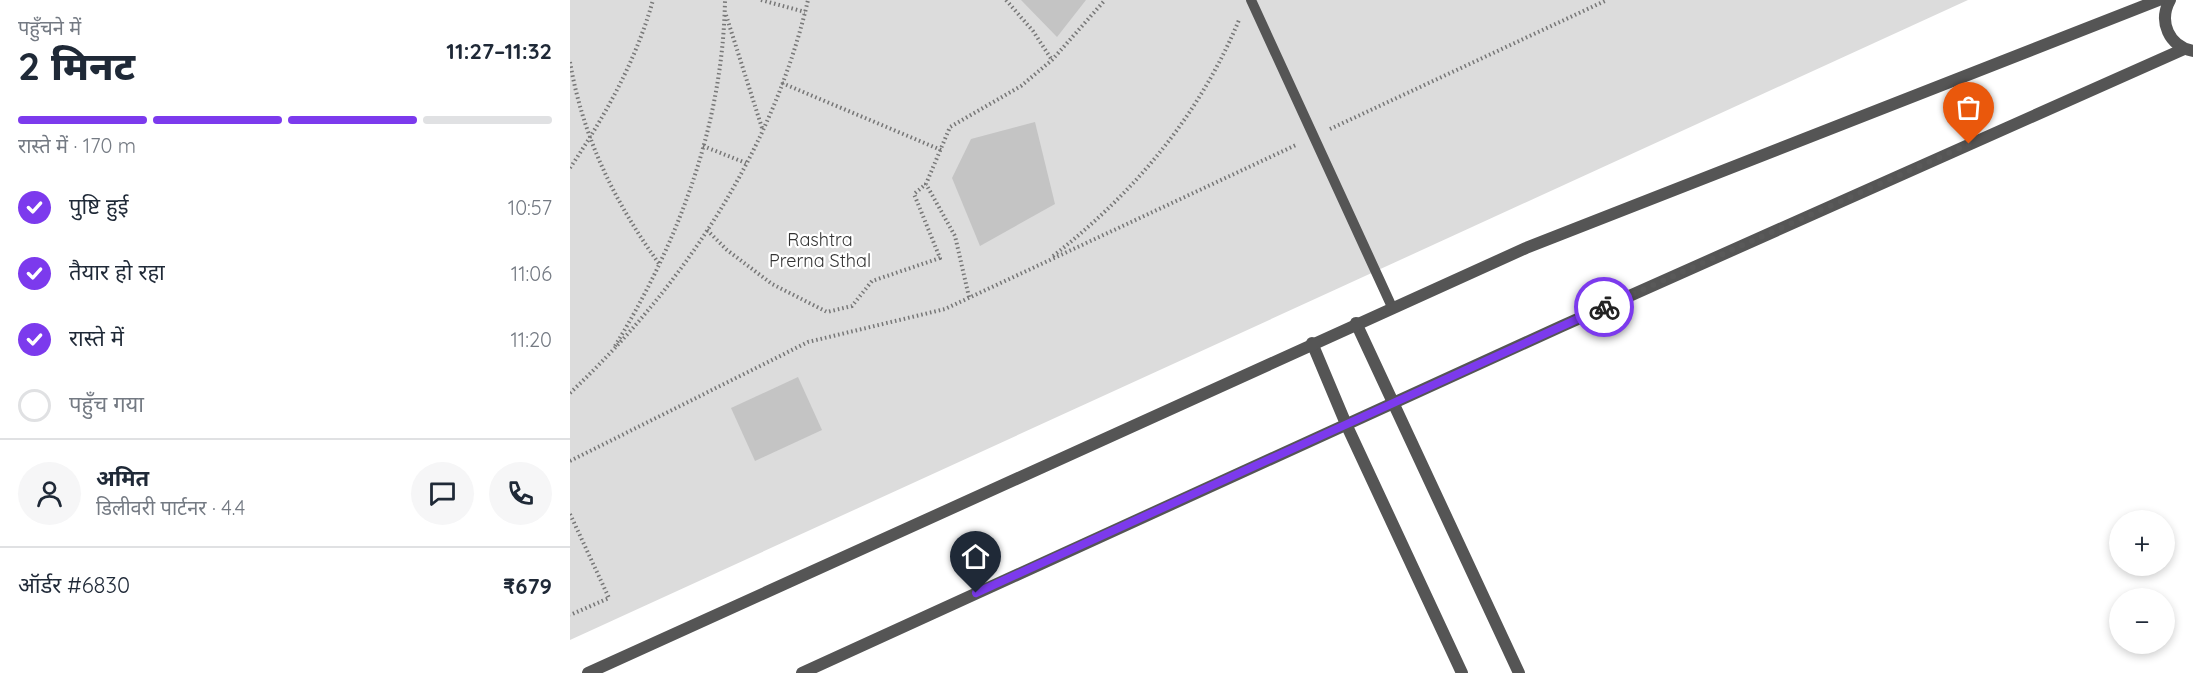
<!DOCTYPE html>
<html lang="hi">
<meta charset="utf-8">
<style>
:root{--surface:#fff;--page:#f6f6f7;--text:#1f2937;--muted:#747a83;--line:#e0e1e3;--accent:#7c3aed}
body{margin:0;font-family:Quicksand,"Noto Sans Devanagari",sans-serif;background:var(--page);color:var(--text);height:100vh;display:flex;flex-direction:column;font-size:22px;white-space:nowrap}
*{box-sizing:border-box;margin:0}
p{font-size:20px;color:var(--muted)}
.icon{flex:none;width:33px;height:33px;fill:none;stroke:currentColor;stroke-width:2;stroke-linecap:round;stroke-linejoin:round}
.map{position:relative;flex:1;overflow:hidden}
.drawer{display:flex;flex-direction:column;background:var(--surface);width:570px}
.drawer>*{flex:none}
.controls{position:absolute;left:1539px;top:510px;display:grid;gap:12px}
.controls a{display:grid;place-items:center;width:66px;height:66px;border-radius:50%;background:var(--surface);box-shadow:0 3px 9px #0003;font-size:30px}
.pin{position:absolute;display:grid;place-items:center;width:51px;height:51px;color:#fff;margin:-62px -26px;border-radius:50% 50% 50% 0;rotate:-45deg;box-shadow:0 0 6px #0007}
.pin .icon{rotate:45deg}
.courier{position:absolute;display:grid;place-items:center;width:60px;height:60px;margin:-30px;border:4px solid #7c3aed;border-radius:50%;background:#fff;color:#222;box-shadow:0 2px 8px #0007}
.summary em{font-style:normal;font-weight:800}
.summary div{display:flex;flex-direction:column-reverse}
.summary{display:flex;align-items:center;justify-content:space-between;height:102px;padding:0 18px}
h1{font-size:39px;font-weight:800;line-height:45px}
.bar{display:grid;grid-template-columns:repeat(4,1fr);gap:9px 6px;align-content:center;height:72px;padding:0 18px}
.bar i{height:8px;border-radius:4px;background:var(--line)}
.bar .selected{background:var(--accent)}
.bar p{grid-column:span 4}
.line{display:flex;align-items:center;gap:15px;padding:0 18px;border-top:2px solid var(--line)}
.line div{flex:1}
.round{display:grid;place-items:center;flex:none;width:63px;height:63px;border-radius:32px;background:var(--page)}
ol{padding:0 18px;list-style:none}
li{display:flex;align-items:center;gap:18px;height:66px}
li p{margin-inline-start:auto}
li .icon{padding:6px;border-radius:50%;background:var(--accent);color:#fff;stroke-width:4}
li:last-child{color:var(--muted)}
li i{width:33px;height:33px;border:3px solid var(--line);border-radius:50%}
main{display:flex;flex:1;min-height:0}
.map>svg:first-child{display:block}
.green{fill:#dcdcdc}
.building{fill:#c4c4c4}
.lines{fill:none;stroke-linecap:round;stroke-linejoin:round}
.path{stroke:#777;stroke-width:4;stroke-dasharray:1.5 3;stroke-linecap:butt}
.service{stroke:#555;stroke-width:10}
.minor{stroke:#555;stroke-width:12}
.done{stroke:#595959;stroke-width:6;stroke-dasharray:0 10.8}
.route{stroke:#7c3aed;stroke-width:8}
.labels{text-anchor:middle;stroke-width:4.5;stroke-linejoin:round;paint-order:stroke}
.park-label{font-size:18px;fill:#333;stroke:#fff}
</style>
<main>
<section class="drawer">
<div class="summary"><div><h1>2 मिनट</h1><p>पहुँचने में</p></div><em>11:27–11:32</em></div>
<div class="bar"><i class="selected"></i><i class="selected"></i><i class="selected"></i><i></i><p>रास्ते में · 170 m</p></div>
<ol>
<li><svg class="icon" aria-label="check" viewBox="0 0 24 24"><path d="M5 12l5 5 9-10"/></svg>पुष्टि हुई<p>10:57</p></li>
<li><svg class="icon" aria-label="check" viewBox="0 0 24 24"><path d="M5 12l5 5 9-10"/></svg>तैयार हो रहा<p>11:06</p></li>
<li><svg class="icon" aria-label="check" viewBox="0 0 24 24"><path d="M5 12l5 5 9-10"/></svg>रास्ते में<p>11:20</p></li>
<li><i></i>पहुँच गया</li>
</ol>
<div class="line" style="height:108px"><a class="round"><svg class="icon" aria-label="person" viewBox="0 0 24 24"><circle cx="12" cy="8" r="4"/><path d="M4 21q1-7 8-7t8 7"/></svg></a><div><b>अमित</b><p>डिलीवरी पार्टनर · 4.4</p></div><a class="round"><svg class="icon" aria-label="chat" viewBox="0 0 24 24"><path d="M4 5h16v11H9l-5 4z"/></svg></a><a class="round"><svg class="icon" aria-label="phone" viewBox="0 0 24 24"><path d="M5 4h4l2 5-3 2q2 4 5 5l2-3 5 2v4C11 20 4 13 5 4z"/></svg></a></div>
<div class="line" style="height:78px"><div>ऑर्डर #6830</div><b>₹679</b></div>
</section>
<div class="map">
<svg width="1623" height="673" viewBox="0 0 1623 673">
<rect width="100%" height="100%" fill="#fff"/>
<path class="green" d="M 0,0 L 1398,0 L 0,640 Z"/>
<g class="building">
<path d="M 451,0 L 516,0 L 487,37 Z"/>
<path d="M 465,122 L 485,204 L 410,246 L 382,178 L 401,139 Z"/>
<path d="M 228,377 L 252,430 L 185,461 L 161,408 Z"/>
</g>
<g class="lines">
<g class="path">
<path d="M 191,0 L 235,12"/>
<path d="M 436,0 L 463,31 L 482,60"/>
<path d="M 156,15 L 192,128"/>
<path d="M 0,62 C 13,138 45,203 90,265"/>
<path d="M 212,83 L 371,150"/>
<path d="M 760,129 L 1037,0"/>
<path d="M 133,146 L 176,163"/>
<path d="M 0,168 C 35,116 66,61 83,0"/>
<path d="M 137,230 L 157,250 L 202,284 L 257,312 L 282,306 L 302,281 L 370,258 L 344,194 L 356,184"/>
<path d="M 483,256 C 564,193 629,116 669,20"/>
<path d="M 399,297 L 385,236 L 356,184 L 380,127 L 451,86 L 482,60 L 535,0"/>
<path d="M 45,346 C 109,241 153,124 155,0"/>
<path d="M 0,393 C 112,288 203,151 238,0"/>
<path d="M 0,461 L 238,342 L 375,309 L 726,145"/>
<path d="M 0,514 L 39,598 L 0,615"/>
</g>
<path class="service" d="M 681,0 L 822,307"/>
<g class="minor">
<path d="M 1600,0 C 1588,22 1599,46 1623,51"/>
<path d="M 786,323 L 949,673"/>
<path d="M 742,343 L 776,424 L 892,673"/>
<path d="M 18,673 L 956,248 L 1589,0"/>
<path d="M 232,673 L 992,326 L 1614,49"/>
</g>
</g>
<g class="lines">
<path class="done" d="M 1034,307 L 1399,144"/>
<path class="route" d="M 406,593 L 1034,307"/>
</g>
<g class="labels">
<g class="park-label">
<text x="250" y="246">Rashtra<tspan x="250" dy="21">Prerna Sthal</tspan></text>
</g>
</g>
</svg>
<div class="controls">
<a>+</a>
<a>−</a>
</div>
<div class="pin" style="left:1399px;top:144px;background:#ea580c"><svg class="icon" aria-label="bag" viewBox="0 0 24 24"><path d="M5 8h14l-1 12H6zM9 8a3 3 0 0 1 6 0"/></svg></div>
<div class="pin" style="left:406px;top:593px;background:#1f2937"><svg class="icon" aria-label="home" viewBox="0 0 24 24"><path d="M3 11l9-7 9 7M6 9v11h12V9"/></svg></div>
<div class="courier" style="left:1034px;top:307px"><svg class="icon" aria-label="bike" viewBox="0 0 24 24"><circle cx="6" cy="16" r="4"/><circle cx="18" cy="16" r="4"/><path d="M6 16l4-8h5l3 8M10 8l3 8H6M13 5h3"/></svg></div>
</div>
</main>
